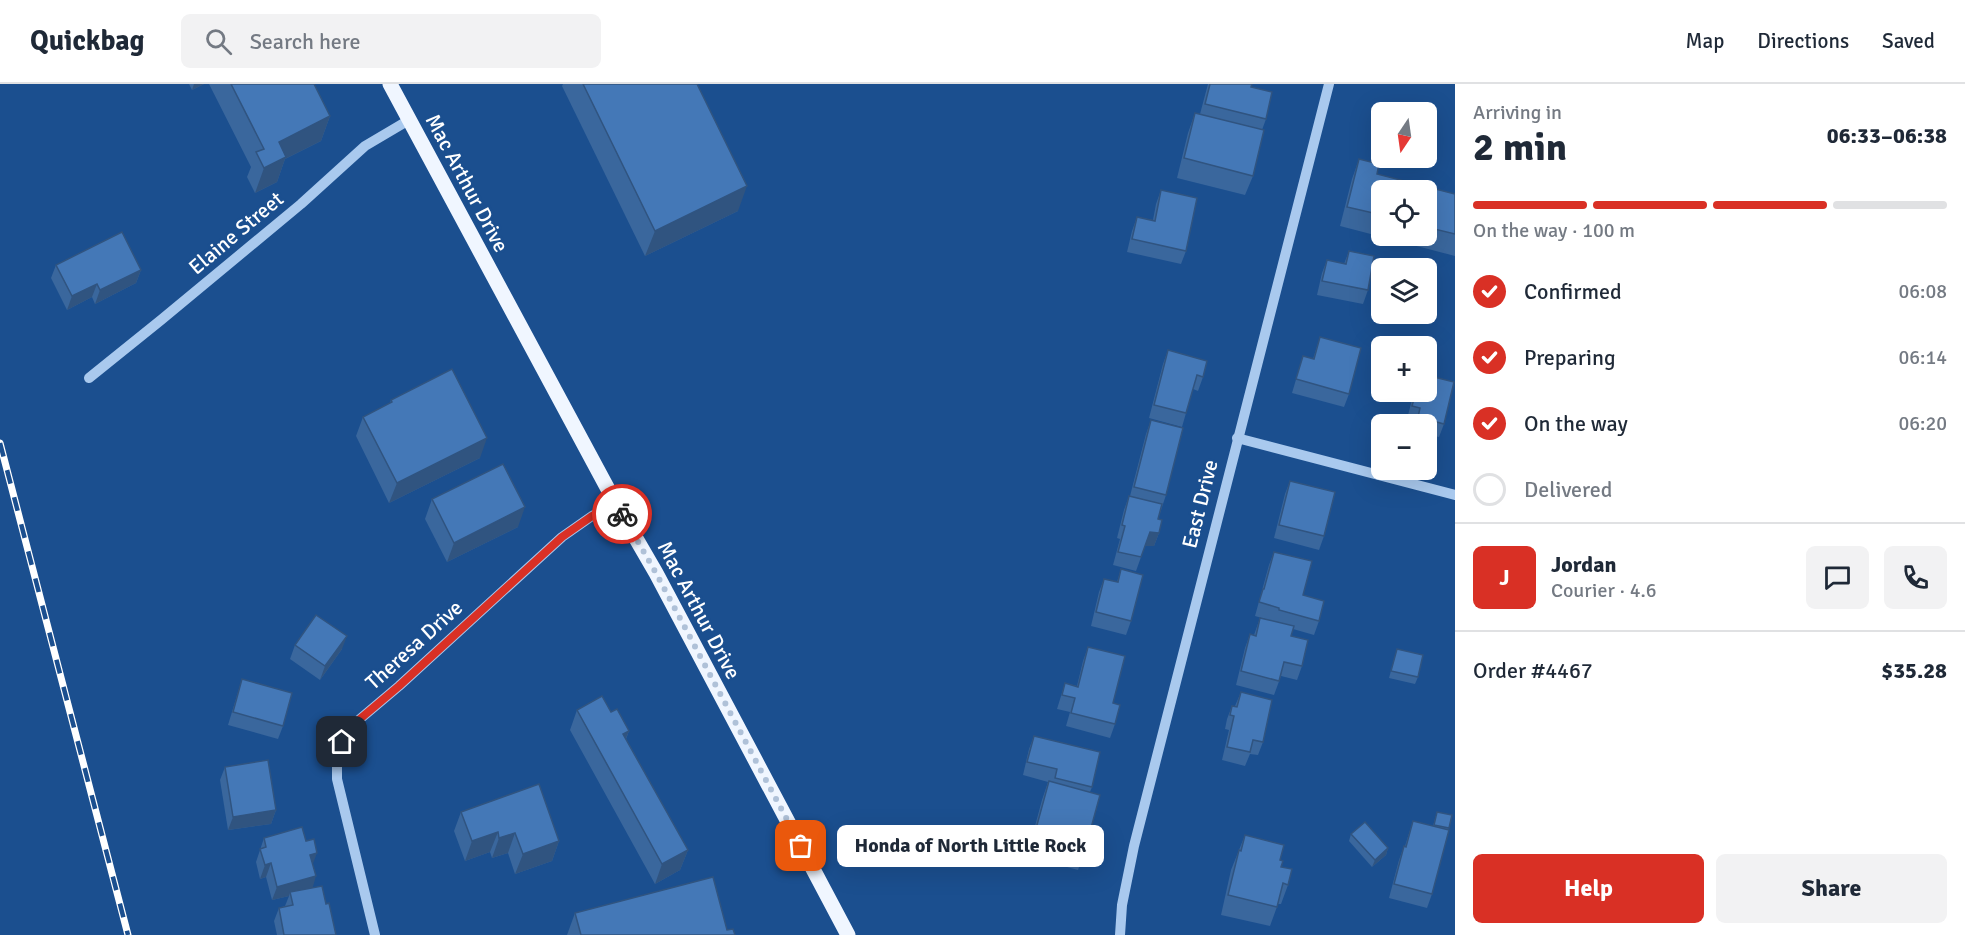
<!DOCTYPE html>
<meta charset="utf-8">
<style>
:root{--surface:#fff;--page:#f2f2f3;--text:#1f2937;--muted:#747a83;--line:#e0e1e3;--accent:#d93025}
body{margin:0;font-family:Signika,sans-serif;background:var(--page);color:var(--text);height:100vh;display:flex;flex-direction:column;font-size:22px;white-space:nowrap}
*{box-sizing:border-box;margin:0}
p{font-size:20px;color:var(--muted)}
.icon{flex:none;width:33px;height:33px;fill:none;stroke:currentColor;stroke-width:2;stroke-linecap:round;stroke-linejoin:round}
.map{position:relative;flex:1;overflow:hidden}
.details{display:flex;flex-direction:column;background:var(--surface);width:510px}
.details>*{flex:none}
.needle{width:39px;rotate:193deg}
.tools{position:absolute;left:1371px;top:18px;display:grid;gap:12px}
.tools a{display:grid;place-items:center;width:66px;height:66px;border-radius:9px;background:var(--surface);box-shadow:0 6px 24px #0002;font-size:30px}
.pin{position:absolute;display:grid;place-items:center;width:51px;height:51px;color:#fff;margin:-26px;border-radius:12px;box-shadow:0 3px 9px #0006}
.courier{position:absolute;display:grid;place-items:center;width:60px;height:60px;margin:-30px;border:4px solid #d93025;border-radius:50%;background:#fff;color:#222;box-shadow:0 2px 8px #0007}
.bubble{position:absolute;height:42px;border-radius:9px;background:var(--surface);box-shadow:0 6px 24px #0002;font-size:20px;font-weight:800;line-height:42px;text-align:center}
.summary em{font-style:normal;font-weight:800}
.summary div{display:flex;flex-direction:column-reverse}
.summary{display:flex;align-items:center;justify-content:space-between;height:102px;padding:0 18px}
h1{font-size:39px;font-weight:800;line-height:45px}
.bar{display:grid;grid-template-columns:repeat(4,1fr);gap:9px 6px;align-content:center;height:72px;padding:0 18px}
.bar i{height:8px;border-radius:4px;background:var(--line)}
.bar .active{background:var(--accent)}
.bar p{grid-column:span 4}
.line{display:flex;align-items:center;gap:15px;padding:0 18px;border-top:2px solid var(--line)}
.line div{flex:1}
.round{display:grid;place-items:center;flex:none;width:63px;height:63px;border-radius:9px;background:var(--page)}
ol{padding:0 18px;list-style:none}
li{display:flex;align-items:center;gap:18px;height:66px}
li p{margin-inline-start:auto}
li .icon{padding:6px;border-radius:50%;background:var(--accent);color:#fff;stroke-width:4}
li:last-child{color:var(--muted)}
li i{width:33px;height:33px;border:3px solid var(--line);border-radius:50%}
.cta{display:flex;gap:12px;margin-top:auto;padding:12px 18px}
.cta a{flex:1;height:69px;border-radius:9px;background:var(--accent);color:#fff;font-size:24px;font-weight:800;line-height:69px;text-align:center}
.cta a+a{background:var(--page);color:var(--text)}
header{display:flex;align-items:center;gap:36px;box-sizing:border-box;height:84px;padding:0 30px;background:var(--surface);border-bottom:2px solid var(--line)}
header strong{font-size:28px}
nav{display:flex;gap:33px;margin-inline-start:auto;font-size:21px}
.search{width:420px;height:54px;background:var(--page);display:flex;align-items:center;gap:15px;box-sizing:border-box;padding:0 21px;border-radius:9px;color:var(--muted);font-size:22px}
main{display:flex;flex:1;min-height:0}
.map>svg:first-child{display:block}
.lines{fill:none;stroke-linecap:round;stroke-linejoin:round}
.minor{stroke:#a9c9ee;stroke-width:10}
.major{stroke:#f0f6ff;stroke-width:15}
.rail-casing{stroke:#fff;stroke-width:7}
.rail{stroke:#1b4f8f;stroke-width:4.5;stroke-dasharray:14;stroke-linecap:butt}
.wall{fill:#3a679d;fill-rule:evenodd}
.shaded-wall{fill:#305480}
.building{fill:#4478b7;stroke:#305480;stroke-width:1.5}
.done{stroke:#afc1d8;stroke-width:6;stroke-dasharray:0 10.8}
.route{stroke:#d93025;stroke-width:8}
.labels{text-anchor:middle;stroke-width:5;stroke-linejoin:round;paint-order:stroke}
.street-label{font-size:21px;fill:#fff;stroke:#1b4f8f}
</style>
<header>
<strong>Quickbag</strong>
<div class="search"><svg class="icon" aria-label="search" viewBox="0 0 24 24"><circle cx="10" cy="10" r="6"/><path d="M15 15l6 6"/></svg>Search here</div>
<nav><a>Map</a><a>Directions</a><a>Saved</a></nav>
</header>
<main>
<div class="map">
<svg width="1455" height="851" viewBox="0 0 1455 851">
<rect width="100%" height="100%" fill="#1b4f8f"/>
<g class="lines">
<g class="minor">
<path d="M 89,294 L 161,236 L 301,120 L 365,62 L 409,36"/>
<path d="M 1237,354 L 1455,411"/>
<path d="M 375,851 L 337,695 L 337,677 L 342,658 L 354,640 L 399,602 L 562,453 L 592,432 L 616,420"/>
<path d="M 1120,851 L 1122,821 L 1134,762 L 1329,0"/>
</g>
<path class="major" d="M 390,0 L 616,420 L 656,489 L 848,851"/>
<g class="rail-casing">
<path id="rail" d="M 0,359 L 128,851"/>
</g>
<use href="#rail" class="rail"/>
</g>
<g class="wall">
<path d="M 189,0 L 204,0 L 192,6 Z"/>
<path d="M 209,0 L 314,0 L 330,32 L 321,57 L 285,75 L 277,98 L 255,109 L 247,93 L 251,83 Z"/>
<path d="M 563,0 L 697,0 L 738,127 L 645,172 L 562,2 Z"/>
<path d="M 1208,0 L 1252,0 L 1251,3 L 1266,35 L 1262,46 L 1253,92 L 1245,111 L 1177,94 L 1188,49 L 1195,29 L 1200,30 Z"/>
<path d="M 1359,75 L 1377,90 L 1455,110 L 1455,172 L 1340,142 L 1352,95 ZM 1382,106 L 1426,106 L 1426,152 L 1382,152 Z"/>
<path d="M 1161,106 L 1186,167 L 1181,180 L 1127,168 L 1132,147 L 1137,133 L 1153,136 L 1156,120 Z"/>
<path d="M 1349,167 L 1368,206 L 1363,220 L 1317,211 L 1322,189 L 1327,176 L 1344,180 Z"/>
<path d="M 56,181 L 141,186 L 136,199 L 95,220 L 92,213 L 67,226 L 51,194 Z"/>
<path d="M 1320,253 L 1349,310 L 1344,323 L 1292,309 L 1303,272 L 1313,275 Z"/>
<path d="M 1168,266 L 1203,293 L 1198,307 L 1193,305 L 1186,329 L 1182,343 L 1149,334 L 1163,280 Z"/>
<path d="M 1414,308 L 1426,308 L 1444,340 L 1439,353 L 1426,350 L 1426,340 L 1415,340 L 1415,338 L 1407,335 Z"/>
<path d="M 391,316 L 480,374 L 389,419 L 356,352 L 363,333 L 390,319 Z"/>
<path d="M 1151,336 L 1166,411 L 1158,435 L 1159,449 L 1154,462 L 1145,462 L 1136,487 L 1113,481 L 1120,455 L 1117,454 L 1124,426 L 1129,412 L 1130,412 L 1146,350 Z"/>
<path d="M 1290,397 L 1324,452 L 1319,466 L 1274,454 L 1285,410 Z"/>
<path d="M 432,415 L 518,443 L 447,478 L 425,435 Z"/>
<path d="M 1274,468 L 1303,511 L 1319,537 L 1314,551 L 1293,545 L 1291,552 L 1302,582 L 1297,596 L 1281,592 L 1274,611 L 1236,601 L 1245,564 L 1250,550 L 1254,551 L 1260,534 L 1272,537 L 1255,532 L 1269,481 Z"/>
<path d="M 1121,485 L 1131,537 L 1126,551 L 1091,542 L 1099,508 L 1104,495 L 1117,498 Z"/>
<path d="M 295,561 L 342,565 L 320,596 L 290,575 Z"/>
<path d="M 1088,563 L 1113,619 L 1115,640 L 1110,654 L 1066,642 L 1070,628 L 1057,625 L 1065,599 L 1077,602 L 1083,577 Z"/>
<path d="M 1397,565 L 1418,593 L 1415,600 L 1389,594 Z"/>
<path d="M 242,595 L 283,642 L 278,655 L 228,641 Z"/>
<path d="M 1241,608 L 1263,658 L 1258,671 L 1250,670 L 1245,682 L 1222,676 L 1229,646 L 1225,645 L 1227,635 L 1232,622 L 1235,622 Z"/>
<path d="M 577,626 L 611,628 L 629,647 L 626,655 L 688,766 L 680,786 L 655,800 L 570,646 Z"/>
<path d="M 1034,652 L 1092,703 L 1090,708 L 1085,766 L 1078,786 L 1027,772 L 1042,716 L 1048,698 L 1023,691 L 1029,665 Z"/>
<path d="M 225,683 L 276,726 L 271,740 L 228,746 L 220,696 Z"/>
<path d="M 461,728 L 559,757 L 552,777 L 515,790 L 508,769 L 492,774 L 490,768 L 465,777 L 454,747 Z"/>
<path d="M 1437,728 L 1452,731 L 1432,810 L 1427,824 L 1389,814 L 1399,776 L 1404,762 L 1405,762 L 1413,737 L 1433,742 Z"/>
<path d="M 1351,750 L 1388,764 L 1386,771 L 1372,783 L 1349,757 Z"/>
<path d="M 1245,751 L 1280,776 L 1288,801 L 1281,820 L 1278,820 L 1270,842 L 1221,831 L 1231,786 Z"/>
<path d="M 264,754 L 313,780 L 312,804 L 326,820 L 336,851 L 277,851 L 274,837 L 279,824 L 285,822 L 289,812 L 272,816 L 266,793 L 260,795 L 256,778 Z"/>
<path d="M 575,829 L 727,846 L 735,851 L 567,851 Z"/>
</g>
<g class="shaded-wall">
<path d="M 194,0 L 204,0 L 192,6 Z"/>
<path d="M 330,32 L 321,57 L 285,75 L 277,98 L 255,109 L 264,84 L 279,58 Z"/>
<path d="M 747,102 L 738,127 L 645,172 L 655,147 Z"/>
<path d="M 141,186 L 136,199 L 95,220 L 100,206 Z"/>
<path d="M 97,200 L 92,213 L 67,226 L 72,212 Z"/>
<path d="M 487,354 L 480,374 L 389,419 L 397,399 Z"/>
<path d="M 525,423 L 518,443 L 447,478 L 454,459 Z"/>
<path d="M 1150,448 L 1159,449 L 1154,462 L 1145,462 Z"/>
<path d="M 347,552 L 342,565 L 320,596 L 325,582 Z"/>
<path d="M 629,647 L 621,666 L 623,650 Z"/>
<path d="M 276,726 L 271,740 L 228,746 L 233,733 Z"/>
<path d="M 498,748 L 490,768 L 465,777 L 472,757 Z"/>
<path d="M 515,749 L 508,769 L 492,774 L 499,754 Z"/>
<path d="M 559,757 L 552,777 L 515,790 L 523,770 Z"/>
<path d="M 1388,764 L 1386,771 L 1372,783 L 1375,776 Z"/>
<path d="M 688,766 L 680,786 L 655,800 L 662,780 Z"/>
<path d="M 317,769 L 312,782 L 310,771 Z"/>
<path d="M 271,779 L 266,793 L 260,795 L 265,781 Z"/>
<path d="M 316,792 L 312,806 L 290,808 L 289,812 L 272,816 L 277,803 Z"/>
</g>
<g class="building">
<path d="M 231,0 L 314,0 L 330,32 L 279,58 L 286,73 L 264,84 L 256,68 L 264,65 Z"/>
<path d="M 583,0 L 697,0 L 747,102 L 655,147 Z"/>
<path d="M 1210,0 L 1252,0 L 1251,3 L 1272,8 L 1266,35 L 1205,20 Z"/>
<path d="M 1195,29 L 1264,46 L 1253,92 L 1184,74 Z"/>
<path d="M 1359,75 L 1379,80 L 1377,90 L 1455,110 L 1455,150 L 1426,143 L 1426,106 L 1382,106 L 1382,131 L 1347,123 Z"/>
<path d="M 1161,106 L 1197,114 L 1186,167 L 1132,155 L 1137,133 L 1155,137 Z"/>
<path d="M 122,148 L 141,186 L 100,206 L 97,200 L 72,212 L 56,181 Z"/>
<path d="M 1349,167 L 1374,172 L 1368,206 L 1322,197 L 1327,176 L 1346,180 Z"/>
<path d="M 1320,253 L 1361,264 L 1349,310 L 1296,295 L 1303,272 L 1314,275 Z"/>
<path d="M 1168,266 L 1207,277 L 1203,293 L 1197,291 L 1186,329 L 1154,321 Z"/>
<path d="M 452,285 L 487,354 L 397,399 L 363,333 L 392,318 L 391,316 Z"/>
<path d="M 1426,291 L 1454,298 L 1444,340 L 1418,333 L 1420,324 L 1412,322 L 1416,308 L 1426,308 Z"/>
<path d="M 1151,336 L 1183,344 L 1166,411 L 1134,403 Z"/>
<path d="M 503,380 L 525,423 L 454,459 L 432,415 Z"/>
<path d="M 1290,397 L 1335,408 L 1324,452 L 1279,441 Z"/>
<path d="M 1129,412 L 1162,420 L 1158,435 L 1162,436 L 1159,449 L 1150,448 L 1141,473 L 1118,468 L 1125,442 L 1122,441 Z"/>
<path d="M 1274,468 L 1312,477 L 1303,511 L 1324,517 L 1319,537 L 1279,526 L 1279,524 L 1259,518 L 1263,505 L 1264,505 Z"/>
<path d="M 1121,485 L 1143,491 L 1131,537 L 1096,528 L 1104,495 L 1118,498 Z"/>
<path d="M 316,531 L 347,552 L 325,582 L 295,561 Z"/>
<path d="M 1260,534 L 1294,542 L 1291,552 L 1308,556 L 1302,582 L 1284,578 L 1279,597 L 1241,587 L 1250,550 L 1256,552 Z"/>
<path d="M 1088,563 L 1125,572 L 1113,619 L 1120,621 L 1115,640 L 1071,629 L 1075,614 L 1062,611 L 1065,599 L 1078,603 Z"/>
<path d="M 1397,565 L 1423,571 L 1418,593 L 1391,587 Z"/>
<path d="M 242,595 L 292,609 L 283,642 L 233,628 Z"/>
<path d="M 1241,608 L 1272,616 L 1263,658 L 1253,656 L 1250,668 L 1227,663 L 1234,632 L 1230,631 L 1232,622 L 1237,623 Z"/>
<path d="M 602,612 L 611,628 L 617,625 L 629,647 L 623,650 L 688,766 L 662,780 L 577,626 Z"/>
<path d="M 1034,652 L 1100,668 L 1092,703 L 1055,694 L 1057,685 L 1027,678 Z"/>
<path d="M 268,676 L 276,726 L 233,733 L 225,683 Z"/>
<path d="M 1049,697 L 1100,711 L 1085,766 L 1034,752 Z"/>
<path d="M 539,700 L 559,757 L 523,770 L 515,749 L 499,754 L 498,748 L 472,757 L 461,728 Z"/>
<path d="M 1437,728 L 1452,731 L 1449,744 L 1434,741 Z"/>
<path d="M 1413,737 L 1449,746 L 1432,810 L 1394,800 L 1404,762 L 1406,763 Z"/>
<path d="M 1365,738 L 1388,764 L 1375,776 L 1351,750 Z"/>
<path d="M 302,743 L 306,757 L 314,755 L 317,769 L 310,771 L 316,792 L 277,803 L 271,779 L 265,781 L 260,765 L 266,763 L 264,754 Z"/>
<path d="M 1245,751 L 1284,761 L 1280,776 L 1283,777 L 1281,783 L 1292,785 L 1288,801 L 1283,799 L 1277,823 L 1228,811 L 1239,766 L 1241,767 Z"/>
<path d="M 713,793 L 727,846 L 733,845 L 735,851 L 581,851 L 575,829 Z"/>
<path d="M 322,802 L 326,820 L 329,819 L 336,851 L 284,851 L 279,824 L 293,821 L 290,808 Z"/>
</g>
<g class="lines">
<path class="done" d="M 622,430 L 656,489 L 801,762"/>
<path class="route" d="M 342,658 L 354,640 L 399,602 L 562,453 L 592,432 L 616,420 L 622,430"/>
</g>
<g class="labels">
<g class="street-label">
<text transform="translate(467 99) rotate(62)" y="7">Mac Arthur Drive</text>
<text transform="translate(236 149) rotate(-40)" y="7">Elaine Street</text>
<text transform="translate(1200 420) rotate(-76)" y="7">East Drive</text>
<text transform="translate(699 526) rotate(62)" y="7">Mac Arthur Drive</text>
<text transform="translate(414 561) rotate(-42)" y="7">Theresa Drive</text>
</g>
</g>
</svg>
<div class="tools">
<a><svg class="needle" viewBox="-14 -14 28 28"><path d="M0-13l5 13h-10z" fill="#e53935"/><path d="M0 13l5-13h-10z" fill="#747a83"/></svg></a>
<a><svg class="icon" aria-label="locate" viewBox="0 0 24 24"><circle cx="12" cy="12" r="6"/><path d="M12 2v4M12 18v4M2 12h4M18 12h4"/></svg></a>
<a><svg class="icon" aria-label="layers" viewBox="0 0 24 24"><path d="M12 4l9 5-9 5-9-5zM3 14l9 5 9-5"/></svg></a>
<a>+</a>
<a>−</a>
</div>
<div class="pin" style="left:801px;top:762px;background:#ea580c"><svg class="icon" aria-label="bag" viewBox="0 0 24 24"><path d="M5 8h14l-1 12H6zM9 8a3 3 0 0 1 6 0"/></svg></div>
<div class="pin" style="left:342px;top:658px;background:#1f2937"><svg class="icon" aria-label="home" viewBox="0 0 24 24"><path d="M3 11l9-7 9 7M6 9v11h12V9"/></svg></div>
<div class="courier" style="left:622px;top:430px"><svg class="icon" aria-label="bike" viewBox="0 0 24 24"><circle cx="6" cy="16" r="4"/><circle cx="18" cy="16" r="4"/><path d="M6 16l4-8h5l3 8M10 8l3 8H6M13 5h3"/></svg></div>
<div class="bubble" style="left:837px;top:741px;width:267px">Honda of North Little Rock</div>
</div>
<section class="details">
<div class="summary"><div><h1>2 min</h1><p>Arriving in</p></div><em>06:33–06:38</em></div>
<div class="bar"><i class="active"></i><i class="active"></i><i class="active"></i><i></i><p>On the way · 100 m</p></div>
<ol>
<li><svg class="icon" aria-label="check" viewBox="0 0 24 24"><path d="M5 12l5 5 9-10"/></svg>Confirmed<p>06:08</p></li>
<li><svg class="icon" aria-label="check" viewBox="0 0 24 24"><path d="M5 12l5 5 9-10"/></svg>Preparing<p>06:14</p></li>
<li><svg class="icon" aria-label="check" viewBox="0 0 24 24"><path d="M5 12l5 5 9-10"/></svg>On the way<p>06:20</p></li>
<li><i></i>Delivered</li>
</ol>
<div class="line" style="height:108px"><b class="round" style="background:var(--accent);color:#fff">J</b><div><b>Jordan</b><p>Courier · 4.6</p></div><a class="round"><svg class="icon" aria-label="chat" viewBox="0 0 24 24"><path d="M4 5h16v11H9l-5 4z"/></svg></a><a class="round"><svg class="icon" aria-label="phone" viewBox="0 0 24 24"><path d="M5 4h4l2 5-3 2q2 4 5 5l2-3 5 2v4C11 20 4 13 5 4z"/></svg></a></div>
<div class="line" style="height:78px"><div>Order #4467</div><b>$35.28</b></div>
<div class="cta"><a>Help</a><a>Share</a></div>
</section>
</main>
